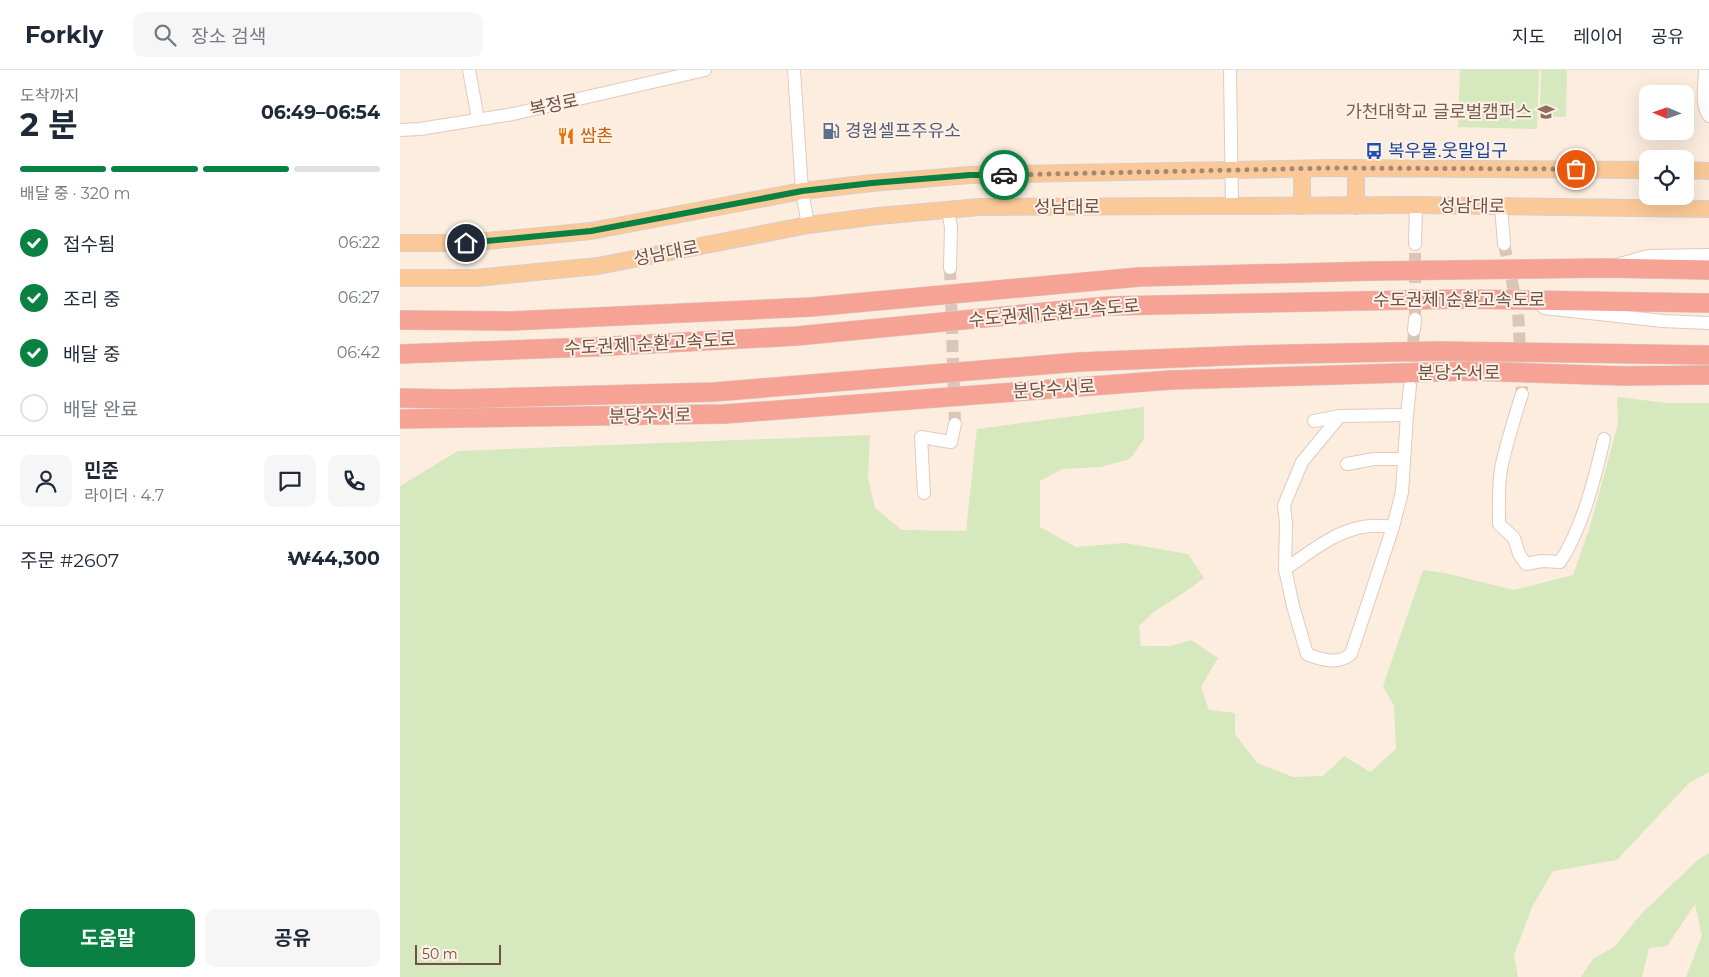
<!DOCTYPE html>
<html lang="ko">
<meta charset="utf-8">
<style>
:root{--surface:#fff;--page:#f6f6f7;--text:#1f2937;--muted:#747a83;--line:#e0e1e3;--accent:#0b8043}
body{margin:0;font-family:Montserrat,"Noto Sans KR",sans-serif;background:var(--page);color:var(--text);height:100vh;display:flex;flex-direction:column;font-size:19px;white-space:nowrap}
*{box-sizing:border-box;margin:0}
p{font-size:16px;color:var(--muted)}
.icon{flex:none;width:28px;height:28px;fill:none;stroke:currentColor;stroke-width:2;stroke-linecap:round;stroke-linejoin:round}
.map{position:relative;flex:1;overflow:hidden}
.panel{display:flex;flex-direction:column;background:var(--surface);width:400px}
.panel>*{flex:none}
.needle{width:32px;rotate:272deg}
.controls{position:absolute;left:1239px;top:15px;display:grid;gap:10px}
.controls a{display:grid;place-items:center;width:55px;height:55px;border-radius:10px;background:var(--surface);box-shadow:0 5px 20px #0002;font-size:25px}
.scale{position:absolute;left:15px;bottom:12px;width:86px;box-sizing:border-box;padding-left:5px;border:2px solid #715147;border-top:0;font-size:14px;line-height:18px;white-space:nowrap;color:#715147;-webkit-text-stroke:4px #fff1e5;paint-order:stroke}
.pin{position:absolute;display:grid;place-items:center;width:42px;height:42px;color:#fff;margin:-21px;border:2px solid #fff;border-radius:50%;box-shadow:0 1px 5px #0007}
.courier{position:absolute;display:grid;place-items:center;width:50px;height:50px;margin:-25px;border:4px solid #0b8043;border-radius:50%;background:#fff;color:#222;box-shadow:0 1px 6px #0007}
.summary em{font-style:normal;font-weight:700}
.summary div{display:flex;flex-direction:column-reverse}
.summary{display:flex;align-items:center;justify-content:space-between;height:85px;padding:0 20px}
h1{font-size:32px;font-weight:700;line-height:38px}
.bar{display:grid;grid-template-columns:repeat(4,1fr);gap:8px 5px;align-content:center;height:60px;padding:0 20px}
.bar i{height:6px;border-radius:4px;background:var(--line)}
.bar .active{background:var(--accent)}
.bar p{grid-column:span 4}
.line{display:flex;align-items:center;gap:12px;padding:0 20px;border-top:1px solid var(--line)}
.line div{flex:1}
.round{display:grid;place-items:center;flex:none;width:52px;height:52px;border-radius:10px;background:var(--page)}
ol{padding:0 20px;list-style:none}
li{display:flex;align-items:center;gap:15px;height:55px}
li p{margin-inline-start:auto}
li .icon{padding:5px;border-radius:50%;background:var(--accent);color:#fff;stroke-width:4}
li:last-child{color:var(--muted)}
li i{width:28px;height:28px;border:2px solid var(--line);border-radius:50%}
.button{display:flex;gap:10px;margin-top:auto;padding:10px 20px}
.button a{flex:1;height:58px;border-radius:10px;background:var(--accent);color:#fff;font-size:20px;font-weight:700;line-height:58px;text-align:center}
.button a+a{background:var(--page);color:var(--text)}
header{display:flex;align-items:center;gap:30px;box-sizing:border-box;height:70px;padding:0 25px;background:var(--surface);border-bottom:1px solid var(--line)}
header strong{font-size:24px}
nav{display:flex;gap:28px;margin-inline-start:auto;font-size:18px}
.search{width:350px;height:45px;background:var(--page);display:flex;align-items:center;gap:12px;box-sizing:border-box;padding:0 18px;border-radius:10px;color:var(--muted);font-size:19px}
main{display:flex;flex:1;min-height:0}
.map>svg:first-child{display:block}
.green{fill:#d5e8be}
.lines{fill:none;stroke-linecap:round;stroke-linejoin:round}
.minor-tunnel{stroke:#d9c6b9;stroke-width:12;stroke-dasharray:12 6;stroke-linecap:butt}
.minor-casing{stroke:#e1cabe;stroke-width:14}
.major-casing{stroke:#d7cecb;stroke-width:18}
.highway-casing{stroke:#d7cecb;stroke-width:20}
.minor{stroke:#fff;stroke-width:12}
.major{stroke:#fbc997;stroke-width:16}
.highway{stroke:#f6a395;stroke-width:19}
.done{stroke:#a2887c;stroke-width:5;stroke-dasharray:0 9}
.route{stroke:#0b8043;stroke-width:6}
.labels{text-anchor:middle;stroke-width:4;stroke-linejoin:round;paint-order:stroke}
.street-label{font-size:18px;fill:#715147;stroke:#fff1e5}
.education-label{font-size:18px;fill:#785e54;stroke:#fff1e5;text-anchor:end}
.service-label{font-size:18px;fill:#4e5e75;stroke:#fff1e5;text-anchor:start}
.food-label{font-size:18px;fill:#c56008;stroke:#fff1e5;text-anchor:start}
.transit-label{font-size:18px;fill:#164399;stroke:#fff1e5;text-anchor:start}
</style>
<header>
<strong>Forkly</strong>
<div class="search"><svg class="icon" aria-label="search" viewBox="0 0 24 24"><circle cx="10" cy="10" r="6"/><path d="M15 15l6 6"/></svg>장소 검색</div>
<nav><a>지도</a><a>레이어</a><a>공유</a></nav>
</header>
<main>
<section class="panel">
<div class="summary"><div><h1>2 분</h1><p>도착까지</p></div><em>06:49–06:54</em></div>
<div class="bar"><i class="active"></i><i class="active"></i><i class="active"></i><i></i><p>배달 중 · 320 m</p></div>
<ol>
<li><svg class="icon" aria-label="check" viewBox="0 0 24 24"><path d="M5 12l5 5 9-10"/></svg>접수됨<p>06:22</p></li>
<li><svg class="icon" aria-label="check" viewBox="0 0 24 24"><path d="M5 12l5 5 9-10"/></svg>조리 중<p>06:27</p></li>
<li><svg class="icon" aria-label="check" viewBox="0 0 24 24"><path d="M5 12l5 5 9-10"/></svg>배달 중<p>06:42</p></li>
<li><i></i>배달 완료</li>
</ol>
<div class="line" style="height:90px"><a class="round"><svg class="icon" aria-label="person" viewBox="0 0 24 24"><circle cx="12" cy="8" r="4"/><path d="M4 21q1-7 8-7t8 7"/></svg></a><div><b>민준</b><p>라이더 · 4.7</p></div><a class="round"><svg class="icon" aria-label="chat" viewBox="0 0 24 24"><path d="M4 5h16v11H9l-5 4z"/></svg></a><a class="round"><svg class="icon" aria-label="phone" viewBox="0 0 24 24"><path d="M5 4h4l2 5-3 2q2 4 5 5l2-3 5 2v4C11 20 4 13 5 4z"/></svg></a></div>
<div class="line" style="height:65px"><div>주문 #2607</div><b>₩44,300</b></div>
<div class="button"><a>도움말</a><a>공유</a></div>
</section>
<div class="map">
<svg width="1309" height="907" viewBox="0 0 1309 907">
<rect width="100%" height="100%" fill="#fceddf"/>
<g class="green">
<path d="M 1060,0 L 1139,0 L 1137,59 L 1058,57 Z"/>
<path d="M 1141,0 L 1167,0 L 1166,47 L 1140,46 Z"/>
<path d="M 1217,327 L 1267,333 L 1309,333 L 1309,702 L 1289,713 L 1217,790 L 1153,801 L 1132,837 L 1114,885 L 1118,907 L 0,907 L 0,416 L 58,381 L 470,365 L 468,408 L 475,438 L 502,460 L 566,461 L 577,359 L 744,337 L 744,369 L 730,389 L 701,397 L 662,399 L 640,411 L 640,457 L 676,477 L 725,473 L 788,484 L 804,508 L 785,522 L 755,541 L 739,556 L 741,576 L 771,576 L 791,570 L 818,588 L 801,617 L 809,640 L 835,643 L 835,664 L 857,693 L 893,707 L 923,706 L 944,686 L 970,702 L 996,679 L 994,636 L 983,616 L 1023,500 L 1045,503 L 1114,520 L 1173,505 L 1189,460 L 1218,354 Z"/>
<path d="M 1309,783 L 1309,907 L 1286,907 L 1302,866 L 1295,834 L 1267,876 L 1249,878 L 1242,907 L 1181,907 L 1193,889 L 1214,877 L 1243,842 L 1300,788 Z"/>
</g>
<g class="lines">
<g class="minor-tunnel">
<path d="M 1104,174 L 1118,240 L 1122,324"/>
<path d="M 550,198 L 555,354"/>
<path d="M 1015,249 L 1015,174"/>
<path d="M 1011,310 L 1014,260"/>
</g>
<g class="minor-casing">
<g id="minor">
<path d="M 69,0 L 78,49"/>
<path d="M 394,0 L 402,121 L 408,155"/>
<path d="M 830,0 L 832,137"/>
<path d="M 1305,0 C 1305,14 1300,35 1309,46"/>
<path d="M 0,60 L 20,59 L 113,44 L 305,0"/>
<path d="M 1101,136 L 1104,174"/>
<path d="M 548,141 L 551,157 L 550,198"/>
<path d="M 1015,174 L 1016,135"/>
<path d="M 1220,194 L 1248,186 L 1309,185"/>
<path d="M 1144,238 L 1263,251 L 1309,253"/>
<path d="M 1014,260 L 1015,249"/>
<path d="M 1122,324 C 1114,349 1106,374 1101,399 C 1098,417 1099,436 1099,454 L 1114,468 L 1119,484 L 1126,494 L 1142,491 L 1160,492 C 1182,459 1195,408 1204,369"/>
<path d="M 940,346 L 902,392 L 884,435 L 886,454 L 885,499 C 911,482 937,459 969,456 C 977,455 985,456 993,457 L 1002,422 L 1007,345 L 1010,316"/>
<path d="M 914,351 L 940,346 L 1007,345"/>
<path d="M 947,394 L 974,389 L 1003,389"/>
<path d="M 524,423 L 521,367 L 551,372 L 555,354"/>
<path d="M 885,499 L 893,536 L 907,584 C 921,590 938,595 951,584 L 993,457"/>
</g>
</g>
<g class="major-casing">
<g id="major">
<path d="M 902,99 L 902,136"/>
<path d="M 1285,100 L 1309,101"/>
<path d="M 956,136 L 956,98"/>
<path d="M 0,173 L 66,173 L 191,161 L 402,121 L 472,113 L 570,105 L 930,98 L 1248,100"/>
<path d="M 0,208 L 75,208 L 198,196 L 408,155 L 478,146 L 580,137 L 1016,135 L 1309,139"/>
</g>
</g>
<g class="highway-casing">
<g id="highway">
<path d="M 0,250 L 111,251 L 411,237 L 739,207 L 974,201 L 1206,198 L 1309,200"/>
<path d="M 0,284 L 192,277 L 397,266 L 708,236 L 1062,229 L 1309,233"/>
<path d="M 0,328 L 55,329 L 314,322 L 679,292 L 851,285 L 1039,281 L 1309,285"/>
<path d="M 0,349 L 325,344 L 771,310 L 1068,301 L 1224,306 L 1309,305"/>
</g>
</g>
<use href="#minor" class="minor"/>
<use href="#major" class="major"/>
<use href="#highway" class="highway"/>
</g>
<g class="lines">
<path class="done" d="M 604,105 L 930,98 L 1176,99"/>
<path class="route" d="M 66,173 L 191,161 L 402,121 L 472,113 L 570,105 L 604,105"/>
</g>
<defs>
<g id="university-bare" transform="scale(1.35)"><path d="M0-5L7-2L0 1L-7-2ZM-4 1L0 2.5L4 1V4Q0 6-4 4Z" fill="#8d6e63" stroke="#fff1e5" stroke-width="2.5" paint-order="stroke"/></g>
<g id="fuel-bare" transform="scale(1.35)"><path d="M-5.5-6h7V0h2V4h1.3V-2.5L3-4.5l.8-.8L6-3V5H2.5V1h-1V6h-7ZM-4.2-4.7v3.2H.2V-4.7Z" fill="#5c6f8a" stroke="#fff1e5" stroke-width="2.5" paint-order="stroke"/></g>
<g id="restaurant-bare" transform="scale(1.35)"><path d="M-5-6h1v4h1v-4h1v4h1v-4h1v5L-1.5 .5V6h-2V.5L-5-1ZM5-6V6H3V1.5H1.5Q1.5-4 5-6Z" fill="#e8710a" stroke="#fff1e5" stroke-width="2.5" paint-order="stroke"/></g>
<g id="bus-bare" transform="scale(1.35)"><path d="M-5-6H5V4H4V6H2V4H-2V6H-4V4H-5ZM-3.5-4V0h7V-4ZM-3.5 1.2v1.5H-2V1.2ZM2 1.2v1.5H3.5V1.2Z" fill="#1a4fb4" stroke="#fff1e5" stroke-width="2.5" paint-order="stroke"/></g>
</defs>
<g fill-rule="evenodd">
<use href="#university-bare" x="1146" y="42"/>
<use href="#fuel-bare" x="431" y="61"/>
<use href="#restaurant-bare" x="166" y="66"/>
<use href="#bus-bare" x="974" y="81"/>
</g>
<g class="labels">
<g class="street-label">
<text transform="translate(154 35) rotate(-12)" y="6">복정로</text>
<text transform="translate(1072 136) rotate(1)" y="6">성남대로</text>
<text x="667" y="143">성남대로</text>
<text transform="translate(266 183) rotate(-11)" y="6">성남대로</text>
<text x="1059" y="236">수도권제1순환고속도로</text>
<text transform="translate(654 243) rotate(-5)" y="6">수도권제1순환고속도로</text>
<text transform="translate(250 274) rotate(-3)" y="6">수도권제1순환고속도로</text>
<text x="1059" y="309">분당수서로</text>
<text transform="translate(654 319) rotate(-4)" y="6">분당수서로</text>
<text transform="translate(250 346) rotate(-1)" y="6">분당수서로</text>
</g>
<g class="education-label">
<text x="1132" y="48">가천대학교 글로벌캠퍼스</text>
</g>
<g class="service-label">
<text x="445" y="67">경원셀프주유소</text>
</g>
<g class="food-label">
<text x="180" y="72">쌈촌</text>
</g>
<g class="transit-label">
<text x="988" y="87">복우물.웃말입구</text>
</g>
</g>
</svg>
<div class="controls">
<a><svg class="needle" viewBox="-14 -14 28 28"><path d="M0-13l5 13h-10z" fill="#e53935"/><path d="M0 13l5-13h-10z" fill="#747a83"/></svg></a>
<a><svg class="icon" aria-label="locate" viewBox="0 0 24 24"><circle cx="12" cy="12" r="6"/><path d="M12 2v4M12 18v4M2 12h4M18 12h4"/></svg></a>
</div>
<div class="scale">50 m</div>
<div class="pin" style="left:1176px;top:99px;background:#ea580c"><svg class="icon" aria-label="bag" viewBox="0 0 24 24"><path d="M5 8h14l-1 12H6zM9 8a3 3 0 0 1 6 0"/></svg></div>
<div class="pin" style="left:66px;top:173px;background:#1f2937"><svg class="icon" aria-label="home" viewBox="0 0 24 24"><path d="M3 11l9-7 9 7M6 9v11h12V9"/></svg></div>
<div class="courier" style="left:604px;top:105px"><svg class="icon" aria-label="car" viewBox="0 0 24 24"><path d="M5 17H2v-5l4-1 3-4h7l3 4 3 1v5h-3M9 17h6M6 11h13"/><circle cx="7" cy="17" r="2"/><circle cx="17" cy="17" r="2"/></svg></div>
</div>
</main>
